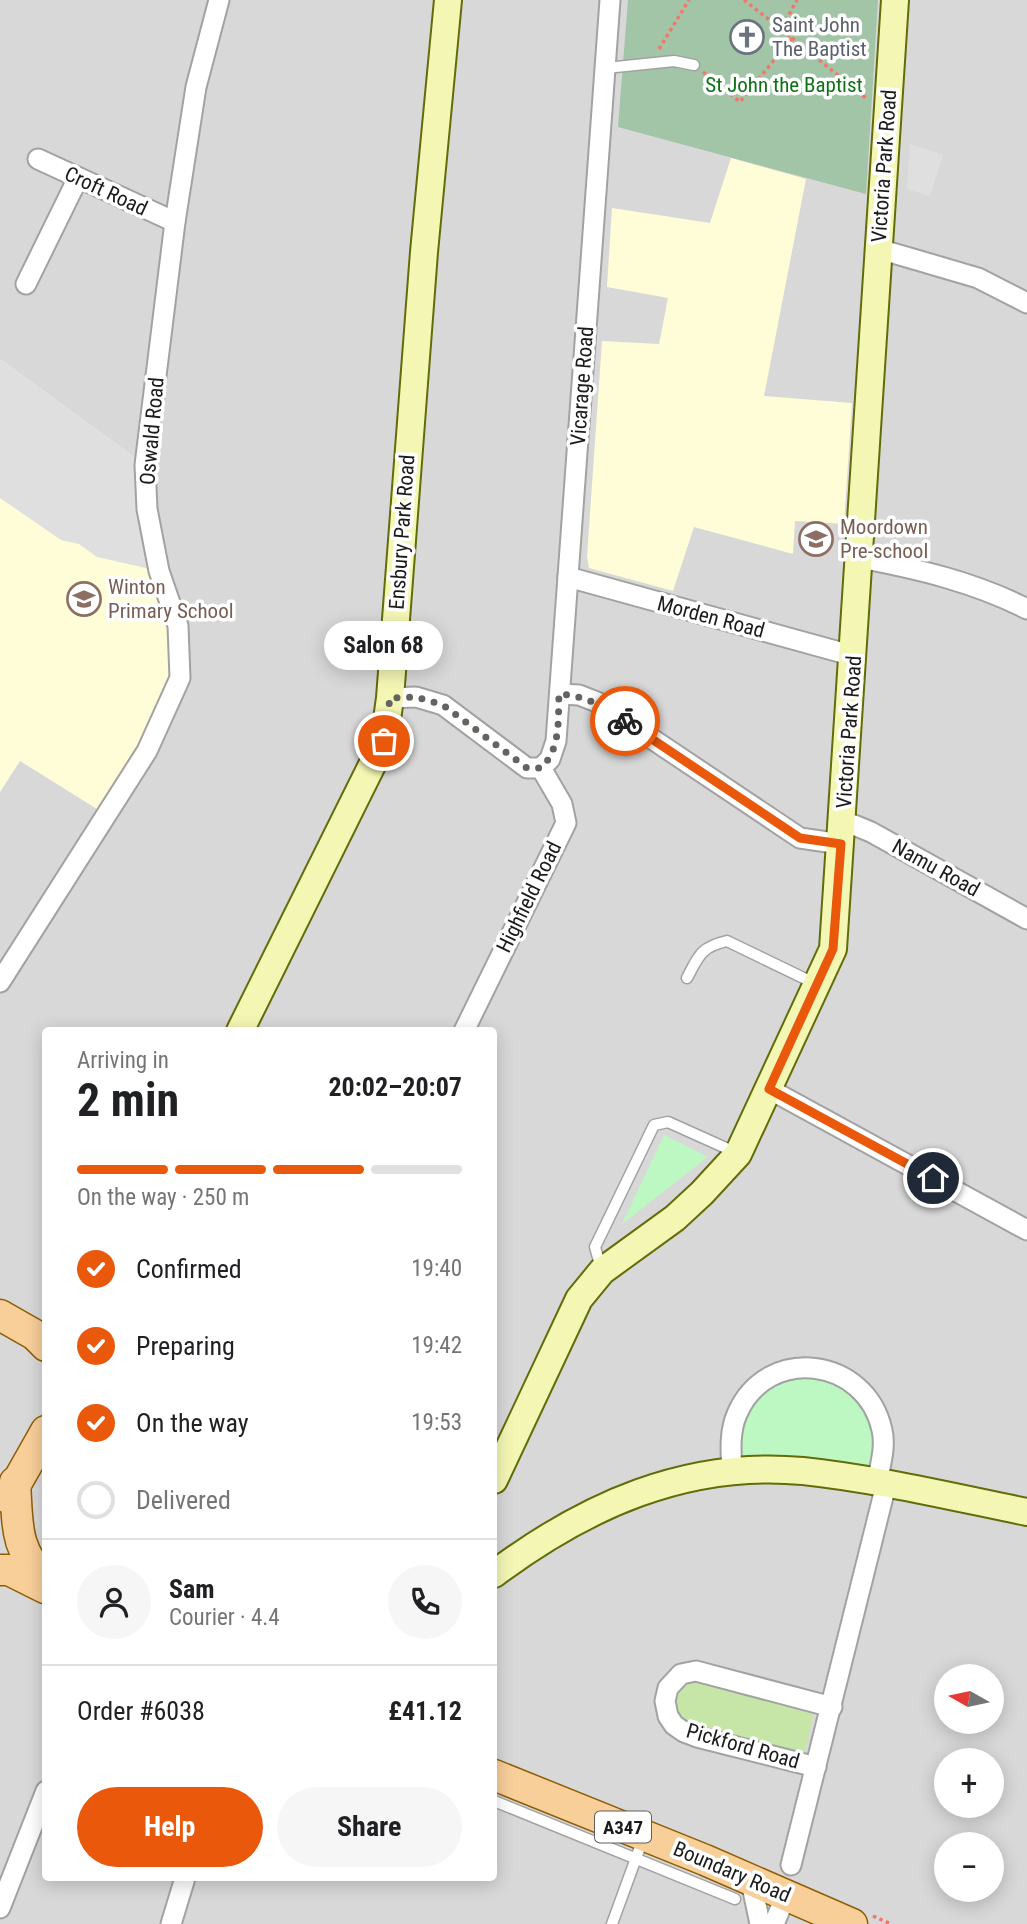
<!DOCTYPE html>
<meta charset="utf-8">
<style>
:root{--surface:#fff;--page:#f6f6f6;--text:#202124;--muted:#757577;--line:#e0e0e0;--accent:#ea580c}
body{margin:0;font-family:"Roboto Condensed",sans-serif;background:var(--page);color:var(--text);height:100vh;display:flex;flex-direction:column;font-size:26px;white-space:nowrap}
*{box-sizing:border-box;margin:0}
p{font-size:23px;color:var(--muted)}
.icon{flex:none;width:38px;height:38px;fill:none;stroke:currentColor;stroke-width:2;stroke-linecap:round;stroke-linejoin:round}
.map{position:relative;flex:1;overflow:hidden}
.panel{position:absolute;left:42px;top:1027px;width:455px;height:854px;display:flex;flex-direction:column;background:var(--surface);border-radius:7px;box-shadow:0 4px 18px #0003}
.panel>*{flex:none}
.needle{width:46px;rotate:279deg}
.buttons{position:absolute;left:934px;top:1664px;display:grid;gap:14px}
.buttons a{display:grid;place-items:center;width:70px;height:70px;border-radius:50%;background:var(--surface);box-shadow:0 4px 18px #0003;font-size:35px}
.pin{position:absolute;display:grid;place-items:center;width:60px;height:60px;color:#fff;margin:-30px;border:4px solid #fff;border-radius:50%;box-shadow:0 2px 7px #0007}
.courier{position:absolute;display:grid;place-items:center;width:70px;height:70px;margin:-35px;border:5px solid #ea580c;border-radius:50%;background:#fff;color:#222;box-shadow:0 2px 9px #0007}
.bubble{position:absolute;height:49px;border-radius:24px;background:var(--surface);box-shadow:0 4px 18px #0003;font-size:23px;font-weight:700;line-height:49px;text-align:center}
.head em{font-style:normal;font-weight:700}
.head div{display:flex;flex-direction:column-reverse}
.head{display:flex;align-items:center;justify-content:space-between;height:119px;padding:0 35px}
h1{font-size:46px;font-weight:700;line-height:52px}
.bar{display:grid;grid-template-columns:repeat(4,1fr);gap:10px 7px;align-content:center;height:84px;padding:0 35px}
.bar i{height:9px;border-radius:5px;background:var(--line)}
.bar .selected{background:var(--accent)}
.bar p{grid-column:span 4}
.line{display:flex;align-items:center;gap:18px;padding:0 35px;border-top:2px solid var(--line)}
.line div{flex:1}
.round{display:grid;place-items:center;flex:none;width:74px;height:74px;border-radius:37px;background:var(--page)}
ol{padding:0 35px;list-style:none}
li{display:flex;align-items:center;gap:21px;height:77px}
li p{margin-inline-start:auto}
li .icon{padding:7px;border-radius:50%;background:var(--accent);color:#fff;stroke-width:4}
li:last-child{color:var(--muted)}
li i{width:38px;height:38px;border:4px solid var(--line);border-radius:50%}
.button{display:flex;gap:14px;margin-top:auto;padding:14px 35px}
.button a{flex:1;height:80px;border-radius:42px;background:var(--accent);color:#fff;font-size:28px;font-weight:700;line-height:80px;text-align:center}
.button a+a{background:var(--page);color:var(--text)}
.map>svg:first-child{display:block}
.residential{fill:#d9d8d8;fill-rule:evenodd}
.education{fill:#fefdd8}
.grass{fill:#c6e6a7}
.cemetery{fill:#a2c4a7}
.park{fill:#bdf7c1}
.parking{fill:#dfdfdf}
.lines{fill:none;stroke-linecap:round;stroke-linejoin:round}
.lane-casing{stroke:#a2a2a2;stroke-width:13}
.street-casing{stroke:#a2a2a2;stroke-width:23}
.secondary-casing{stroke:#626c08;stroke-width:30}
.primary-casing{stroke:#8d5e05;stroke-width:33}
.path{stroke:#f57669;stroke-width:3.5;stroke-dasharray:3.5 3.5;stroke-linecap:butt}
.lane{stroke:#fff;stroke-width:10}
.street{stroke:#fff;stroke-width:19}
.secondary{stroke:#f4f7b4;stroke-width:26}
.primary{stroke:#f8ce99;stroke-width:30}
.done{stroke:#646360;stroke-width:7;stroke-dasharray:0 12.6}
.route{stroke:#ea580c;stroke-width:9}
.labels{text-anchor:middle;stroke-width:7;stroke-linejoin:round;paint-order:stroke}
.shield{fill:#fff;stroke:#5f5f5f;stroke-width:2}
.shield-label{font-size:19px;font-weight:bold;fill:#1b1b1b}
.worship-label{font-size:21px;fill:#5b616d;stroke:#fff;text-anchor:start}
.park-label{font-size:21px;fill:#0e7315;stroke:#fff}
.street-label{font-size:21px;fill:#1b1b1b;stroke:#fff}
.education-label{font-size:21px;fill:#785e54;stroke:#fff;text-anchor:start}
</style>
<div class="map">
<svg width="1027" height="1924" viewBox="0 0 1027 1924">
<rect width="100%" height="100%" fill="#ece8e0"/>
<path class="residential" d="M 0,0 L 1027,0 L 1027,1924 L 0,1924 ZM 46,1031 L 494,1031 L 494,1878 L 46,1878 ZM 947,1676 L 992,1676 L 992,1722 L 947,1722 ZM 947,1760 L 992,1760 L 992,1806 L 947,1806 ZM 947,1844 L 992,1844 L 992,1890 L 947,1890 Z"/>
<g class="education">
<path d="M 731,158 L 806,179 L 764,396 L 852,403 L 844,524 L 795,521 L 793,554 L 694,527 L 673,591 L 589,568 L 587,557 L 602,341 L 659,344 L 668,298 L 607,287 L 612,208 L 710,223 Z"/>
<path d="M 0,359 L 145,465 L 180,678 L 105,814 L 20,761 L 0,792 Z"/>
</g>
<path class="grass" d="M 695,1678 L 815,1708 L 804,1757 L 696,1729 L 677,1715 L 673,1694 L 681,1683 Z"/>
<path class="cemetery" d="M 628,0 L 878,0 L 866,194 L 618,127 Z"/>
<g class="park">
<path d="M 664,1135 L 708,1157 L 622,1224 Z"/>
<path d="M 813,1378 C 844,1385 872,1405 875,1439 C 876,1448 874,1458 873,1467 L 800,1456 L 737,1456 C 740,1408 764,1380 813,1378 Z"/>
</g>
<g class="parking">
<path d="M 910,144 L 943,155 L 930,196 L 907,189 Z"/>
<path d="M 0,359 L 145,465 L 159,571 L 97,557 L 79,544 L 61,540 L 0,498 Z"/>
</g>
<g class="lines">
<g class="lane-casing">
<g id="lane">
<path d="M 606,68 L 674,61 L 694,65"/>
<path d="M 687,978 C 699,955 701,947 727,941 L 816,984"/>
<path d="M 601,1268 L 595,1247 L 654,1125 L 668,1122 L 737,1153"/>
<path d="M 494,1801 L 735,1899"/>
<path d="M 612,1924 L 643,1839"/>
</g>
</g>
<g class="street-casing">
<g id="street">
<path d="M 38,159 L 175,222"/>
<path d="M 879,249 L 978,278 L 1027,303"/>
<path d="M 26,284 L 78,178"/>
<path d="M 860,558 C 918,569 974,582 1027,609"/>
<path d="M 568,577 L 854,656"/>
<path d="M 560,694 L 579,695 L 597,702 L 800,838 L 841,844"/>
<path d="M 390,698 L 416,697 L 443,705 L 527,768 L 541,768 L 562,804 L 566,823 L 464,1031"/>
<path d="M 541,768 L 550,759 L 556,741 L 610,0"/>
<path d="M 843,824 L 854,825 L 871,832 L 1027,919"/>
<path d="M 0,982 L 147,751 L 180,678 L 178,626 L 159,571 L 147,509 L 145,465 L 175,222 L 196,87 L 219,0"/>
<path d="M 769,1089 L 1027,1230"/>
<path d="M 732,1472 C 731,1453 729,1432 737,1414 C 767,1344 866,1357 882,1430 C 886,1447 880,1466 877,1483"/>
<path d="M 816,1767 L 697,1737 L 684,1732 L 674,1725 L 668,1716 L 665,1701 L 668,1688 L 681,1674 L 696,1671 L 832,1707"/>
<path d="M 791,1865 L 886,1485"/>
<path d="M 751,1881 L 760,1924"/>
<path d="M 0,1908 L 46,1791"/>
<path d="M 171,1924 L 185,1878"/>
<path d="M 774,1924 L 786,1895"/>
</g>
</g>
<g class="secondary-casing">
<g id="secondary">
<path d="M 240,1031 L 384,741 L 390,698 L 424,252 L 448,0"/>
<path d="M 494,1480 L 579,1299 L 602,1271 L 675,1218 L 702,1193 L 738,1154 L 833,949 L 895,0"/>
<path d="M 494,1574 C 585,1506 686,1460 803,1471 C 878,1479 953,1497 1027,1512"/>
</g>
</g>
<g class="primary-casing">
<g id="primary">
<path d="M 0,1315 L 35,1335 L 46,1346"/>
<path d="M 15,1482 C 18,1527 14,1547 46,1582"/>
<path d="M 8,1498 L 46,1431"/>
<path d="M 0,1570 L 9,1570 L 45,1588"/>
<path d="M 494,1775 L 705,1860 L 852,1924"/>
</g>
</g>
<g class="path">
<path d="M 744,0 L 781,29"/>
<path d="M 792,38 L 866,98"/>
<path d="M 659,49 L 689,0"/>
<path d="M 703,72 L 740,102 L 792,38 L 781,29 L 797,0"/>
<path d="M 873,1916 L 891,1924"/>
</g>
<use href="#lane" class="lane"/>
<use href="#street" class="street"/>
<use href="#secondary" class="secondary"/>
<use href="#primary" class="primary"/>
</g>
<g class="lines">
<path class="done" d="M 384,741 L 390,698 L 416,697 L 443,705 L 527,768 L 541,768 C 561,749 558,719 559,694 C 586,696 603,706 625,721"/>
<path class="route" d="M 625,721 L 800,838 L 841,844 L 833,949 L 769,1089 L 933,1178"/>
</g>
<defs>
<g id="church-ring" transform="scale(1.75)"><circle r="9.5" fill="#fff" stroke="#6b7280" stroke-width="1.5"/><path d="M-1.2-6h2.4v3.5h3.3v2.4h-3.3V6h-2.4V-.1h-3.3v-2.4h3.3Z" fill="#6b7280"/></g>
<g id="school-ring" transform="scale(1.75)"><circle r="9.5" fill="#fff" stroke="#8d6e63" stroke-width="1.5"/><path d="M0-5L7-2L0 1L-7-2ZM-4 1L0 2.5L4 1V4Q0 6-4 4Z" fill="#8d6e63"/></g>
</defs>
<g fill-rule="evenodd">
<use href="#church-ring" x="747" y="37"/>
<use href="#school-ring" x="816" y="539"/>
<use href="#school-ring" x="84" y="599"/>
</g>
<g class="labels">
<rect class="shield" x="595" y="1811.5" width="56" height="31" rx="5"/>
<g class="shield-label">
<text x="623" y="1834">A347</text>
</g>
<g class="worship-label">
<text x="772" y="32">Saint John<tspan x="772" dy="24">The Baptist</tspan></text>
</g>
<g class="park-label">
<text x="784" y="92">St John the Baptist</text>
</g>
<g class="street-label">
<text transform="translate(884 166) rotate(-86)" y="7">Victoria Park Road</text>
<text transform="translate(106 191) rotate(25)" y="7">Croft Road</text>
<text transform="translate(582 386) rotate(-86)" y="7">Vicarage Road</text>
<text transform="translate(152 431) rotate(-85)" y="7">Oswald Road</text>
<text transform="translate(402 532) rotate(-86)" y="7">Ensbury Park Road</text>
<text transform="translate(711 617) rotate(15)" y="7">Morden Road</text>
<text transform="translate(849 732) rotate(-86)" y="7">Victoria Park Road</text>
<text transform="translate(936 868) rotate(29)" y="7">Namu Road</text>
<text transform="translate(529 897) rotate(-64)" y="7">Highfield Road</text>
<text transform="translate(743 1746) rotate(16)" y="7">Pickford Road</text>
<text transform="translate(732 1872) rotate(23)" y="7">Boundary Road</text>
</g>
<g class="education-label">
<text x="840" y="534">Moordown<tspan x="840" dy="24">Pre-school</tspan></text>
<text x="108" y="594">Winton<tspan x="108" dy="24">Primary School</tspan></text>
</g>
</g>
</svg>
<div class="buttons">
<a><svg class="needle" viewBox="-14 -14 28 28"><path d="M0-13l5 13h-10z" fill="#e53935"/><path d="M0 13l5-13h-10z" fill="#757577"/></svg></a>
<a>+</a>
<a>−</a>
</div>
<div class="pin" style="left:384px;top:741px;background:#ea580c"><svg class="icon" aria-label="bag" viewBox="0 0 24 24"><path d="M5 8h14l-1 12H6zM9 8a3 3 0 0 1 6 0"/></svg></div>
<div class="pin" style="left:933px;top:1178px;background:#1f2937"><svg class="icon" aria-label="home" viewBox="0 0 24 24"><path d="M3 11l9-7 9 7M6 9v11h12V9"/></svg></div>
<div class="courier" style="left:625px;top:721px"><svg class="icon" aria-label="bike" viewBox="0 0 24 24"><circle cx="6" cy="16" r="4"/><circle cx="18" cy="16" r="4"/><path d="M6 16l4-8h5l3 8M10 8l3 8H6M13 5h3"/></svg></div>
<div class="bubble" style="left:324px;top:621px;width:119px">Salon 68</div>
<section class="panel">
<div class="head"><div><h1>2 min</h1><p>Arriving in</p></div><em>20:02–20:07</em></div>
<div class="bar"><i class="selected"></i><i class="selected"></i><i class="selected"></i><i></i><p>On the way · 250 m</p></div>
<ol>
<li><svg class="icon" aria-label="check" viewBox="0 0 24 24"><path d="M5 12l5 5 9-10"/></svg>Confirmed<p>19:40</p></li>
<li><svg class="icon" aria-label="check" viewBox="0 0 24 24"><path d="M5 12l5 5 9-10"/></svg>Preparing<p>19:42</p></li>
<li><svg class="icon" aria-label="check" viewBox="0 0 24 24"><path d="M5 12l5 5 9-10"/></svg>On the way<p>19:53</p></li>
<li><i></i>Delivered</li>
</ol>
<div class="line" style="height:126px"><a class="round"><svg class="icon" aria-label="person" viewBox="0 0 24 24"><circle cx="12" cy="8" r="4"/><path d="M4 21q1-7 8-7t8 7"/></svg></a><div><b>Sam</b><p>Courier · 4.4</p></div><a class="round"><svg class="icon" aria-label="phone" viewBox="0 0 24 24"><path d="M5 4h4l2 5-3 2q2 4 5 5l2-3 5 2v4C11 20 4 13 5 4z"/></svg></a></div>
<div class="line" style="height:91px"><div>Order #6038</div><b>£41.12</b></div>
<div class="button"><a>Help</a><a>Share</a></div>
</section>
</div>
